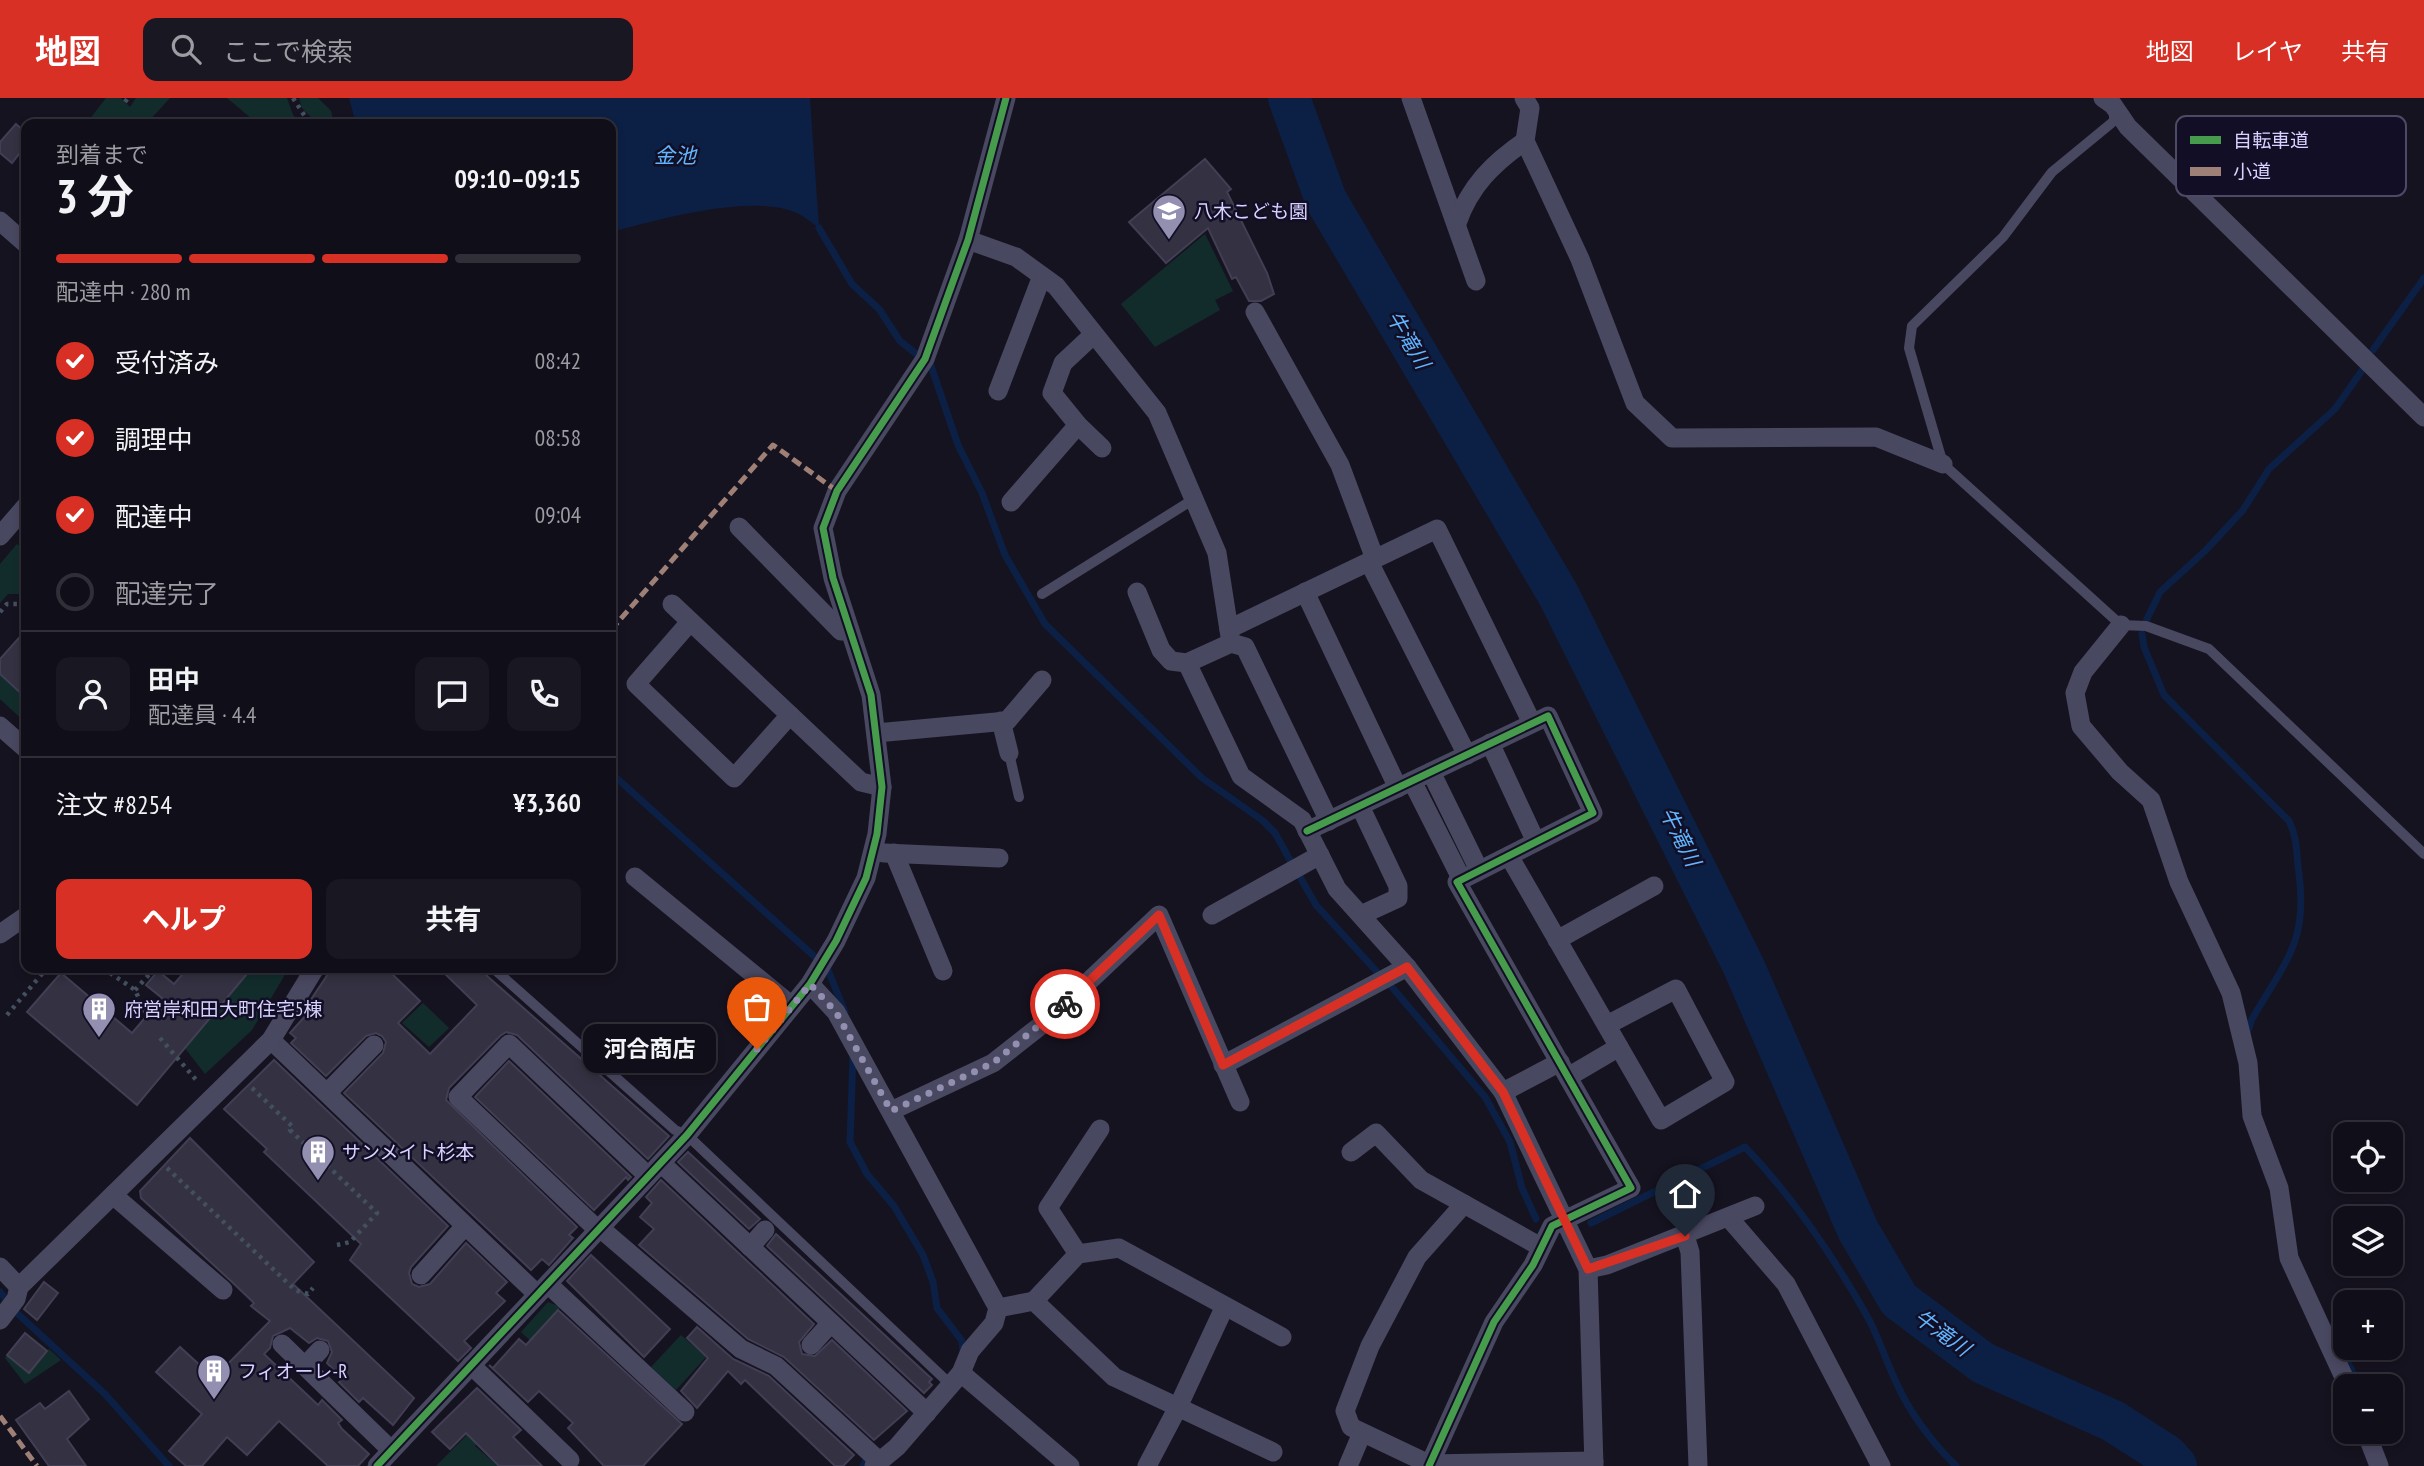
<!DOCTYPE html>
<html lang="ja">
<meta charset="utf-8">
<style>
:root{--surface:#100e18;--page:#191721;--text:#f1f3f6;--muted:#9c9ca2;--line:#302e37;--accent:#d93025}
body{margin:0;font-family:"PT Sans Narrow","Noto Sans JP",sans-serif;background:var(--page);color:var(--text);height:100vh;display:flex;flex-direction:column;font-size:26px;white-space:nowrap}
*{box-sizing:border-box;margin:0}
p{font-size:23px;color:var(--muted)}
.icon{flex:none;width:38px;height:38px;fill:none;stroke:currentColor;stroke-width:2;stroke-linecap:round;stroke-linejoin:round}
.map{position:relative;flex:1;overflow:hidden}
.side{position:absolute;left:21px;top:21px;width:595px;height:854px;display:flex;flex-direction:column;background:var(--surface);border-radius:14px;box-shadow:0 4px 10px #0003,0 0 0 2px var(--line)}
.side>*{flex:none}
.fabs{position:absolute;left:2333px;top:1024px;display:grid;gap:14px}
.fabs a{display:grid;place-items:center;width:70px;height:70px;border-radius:14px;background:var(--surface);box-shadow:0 4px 10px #0003,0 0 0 2px var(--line);font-size:35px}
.pin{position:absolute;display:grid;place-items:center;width:60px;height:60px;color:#fff;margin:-72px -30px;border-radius:50% 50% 50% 0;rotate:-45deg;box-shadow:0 0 7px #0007}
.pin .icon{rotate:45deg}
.courier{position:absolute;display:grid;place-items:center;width:70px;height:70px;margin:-35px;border:5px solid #d93025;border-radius:50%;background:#fff;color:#222;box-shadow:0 2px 9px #0007}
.bubble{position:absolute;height:49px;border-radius:14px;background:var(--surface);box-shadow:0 4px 10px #0003,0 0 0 2px var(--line);font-size:23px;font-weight:700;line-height:49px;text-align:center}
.head em{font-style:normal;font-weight:700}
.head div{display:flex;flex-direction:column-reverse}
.head{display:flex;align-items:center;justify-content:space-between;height:119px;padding:0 35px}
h1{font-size:46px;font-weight:700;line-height:52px}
.bar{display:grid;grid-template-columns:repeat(4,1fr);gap:10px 7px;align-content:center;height:84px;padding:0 35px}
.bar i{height:9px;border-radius:5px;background:var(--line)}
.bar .current{background:var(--accent)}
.bar p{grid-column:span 4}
.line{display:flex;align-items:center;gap:18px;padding:0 35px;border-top:2px solid var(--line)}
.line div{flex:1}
.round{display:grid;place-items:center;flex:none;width:74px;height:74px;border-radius:14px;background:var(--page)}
ol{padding:0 35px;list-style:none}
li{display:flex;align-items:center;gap:21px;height:77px}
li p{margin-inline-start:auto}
li .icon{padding:7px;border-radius:50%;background:var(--accent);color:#fff;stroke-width:4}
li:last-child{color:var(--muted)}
li i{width:38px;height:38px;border:4px solid var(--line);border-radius:50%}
.primary-button{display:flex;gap:14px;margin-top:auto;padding:14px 35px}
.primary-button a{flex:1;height:80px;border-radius:14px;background:var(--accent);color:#fff;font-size:28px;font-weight:700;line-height:80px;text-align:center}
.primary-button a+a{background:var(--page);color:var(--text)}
header{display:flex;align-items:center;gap:42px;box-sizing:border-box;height:98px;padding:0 35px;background:var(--accent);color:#fff}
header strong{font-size:33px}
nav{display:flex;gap:38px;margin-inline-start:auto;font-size:24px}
.search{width:490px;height:63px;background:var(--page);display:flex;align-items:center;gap:18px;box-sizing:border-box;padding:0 24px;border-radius:14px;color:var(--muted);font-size:26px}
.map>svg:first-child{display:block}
.green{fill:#122c2c}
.water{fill:#0b2044}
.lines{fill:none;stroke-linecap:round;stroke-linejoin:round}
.stream{stroke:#0b2044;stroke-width:7}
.river{stroke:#0b2044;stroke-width:42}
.building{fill:#343142;stroke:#423e54;stroke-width:2}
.path{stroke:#435060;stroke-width:4.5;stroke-dasharray:3.5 5;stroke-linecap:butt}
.service{stroke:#494861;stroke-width:10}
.minor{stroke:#494861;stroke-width:19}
.quiet{stroke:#9e8076;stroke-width:5;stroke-dasharray:10 5;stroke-linecap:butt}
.cycleway-casing{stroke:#120e25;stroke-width:11}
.cycleway{stroke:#469c4c;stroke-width:7}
.done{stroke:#938fb1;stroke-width:7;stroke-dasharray:0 12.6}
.route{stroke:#d93025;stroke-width:9}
.labels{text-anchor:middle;stroke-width:5;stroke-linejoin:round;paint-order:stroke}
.poi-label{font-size:19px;fill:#d7d2ff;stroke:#120e25;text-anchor:start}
.water-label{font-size:21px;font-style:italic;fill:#60b5ff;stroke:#120e25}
.key{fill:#120e25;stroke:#4d4966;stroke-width:2}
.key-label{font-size:19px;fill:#d7d2ff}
</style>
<header>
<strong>地図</strong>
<div class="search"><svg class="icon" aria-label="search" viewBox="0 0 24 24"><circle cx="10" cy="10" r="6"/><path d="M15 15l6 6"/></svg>ここで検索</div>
<nav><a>地図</a><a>レイヤ</a><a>共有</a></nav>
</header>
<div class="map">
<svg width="2424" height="1368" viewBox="0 0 2424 1368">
<rect width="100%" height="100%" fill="#161320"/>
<g class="green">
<path d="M 106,0 L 121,0 L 130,9 L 136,0 L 170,0 L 146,26 L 86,26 Z"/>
<path d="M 227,0 L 287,0 L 293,17 L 301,26 L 258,26 Z"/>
<path d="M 299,0 L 318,0 L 331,13 L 334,26 L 318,26 L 302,10 Z"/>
<path d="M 1205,136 L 1233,193 L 1215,202 L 1220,212 L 1155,249 L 1121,206 Z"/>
<path d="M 17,446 L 26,454 L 26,496 L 8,496 L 0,505 L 0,466 Z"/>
<path d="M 0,576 L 26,600 L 26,625 L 0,601 Z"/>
<path d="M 252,870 L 289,870 L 252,932 L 205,976 L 184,949 Z"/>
<path d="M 423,905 L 449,930 L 429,949 L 402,925 Z"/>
<path d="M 548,1204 L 561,1209 L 537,1235 L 580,1274 L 579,1288 L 521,1234 Z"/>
<path d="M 681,1237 L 706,1259 L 676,1292 L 651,1269 Z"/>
<path d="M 49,1251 L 61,1262 L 25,1286 L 5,1260 L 7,1257 L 29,1275 Z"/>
<path d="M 492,1329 L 475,1348 L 498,1368 L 436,1368 L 466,1338 L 461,1333 Z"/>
</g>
<path class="water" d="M 349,0 L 810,0 L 819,130 C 812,125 805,119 797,115 C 751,95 658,122 611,134 L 611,26 L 356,26 Z"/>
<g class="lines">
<g class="stream">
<path d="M 819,130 L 852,186 L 879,211 L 900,243 L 915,255"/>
<path d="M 2373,252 L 2424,180"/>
<path d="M 931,268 L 958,347 L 982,395 L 1005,457 L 1045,526 L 1202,680 L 1262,722 L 1275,735 L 1290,762"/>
<path d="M 2146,523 L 2160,494 L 2205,453 L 2243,412 L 2269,371 L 2335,311 L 2363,271"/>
<path d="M 2142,536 L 2144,549 L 2164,597 L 2289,723 C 2298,741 2296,756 2299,776 C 2308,844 2285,864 2252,921 L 2248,933"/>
<path d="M 611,675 L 815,859"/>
<path d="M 1300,779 L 1316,807 L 1378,875"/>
<path d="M 828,872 L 845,914"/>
<path d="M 1391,888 L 1485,999 L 1510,1044 L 1522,1090 L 1536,1121"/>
<path d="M 853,957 L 850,1044 L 867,1076 L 894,1108 L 923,1157 L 933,1184 L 937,1210 L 962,1243 L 963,1254"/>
<path d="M 1591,1125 L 1745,1049 C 1794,1100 1832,1156 1867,1218 C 1879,1239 1886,1264 1897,1286 C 1911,1317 1933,1345 1956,1368"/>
<path d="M 0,1194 L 18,1216 L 105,1296 L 169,1368"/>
<path d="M 2331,1229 L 2359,1288"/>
<path d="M 863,1368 L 865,1364"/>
</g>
<path class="river" d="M 1289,0 L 1326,102 L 1558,496 L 1744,869 L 1858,1132 L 1899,1202 L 1983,1265 L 2113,1323 L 2166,1357 L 2176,1368"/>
</g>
<g class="building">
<path d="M 16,26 L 26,35 L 26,47 L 12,65 L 0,55 L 0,44 Z"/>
<path d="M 1205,61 L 1231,91 L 1227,94 L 1267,175 L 1274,196 L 1261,203 L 1249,203 L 1236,179 L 1232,181 L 1208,130 L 1166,165 L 1129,124 Z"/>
<path d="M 26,532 L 26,600 L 0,576 L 0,561 Z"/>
<path d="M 188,870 L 252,870 L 137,1007 L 27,914 L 61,875 L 132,935 L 162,900 L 146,887 L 158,873 L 174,886 Z"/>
<path d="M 332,870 L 386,870 L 420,903 L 398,925 L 430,956 L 477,907 L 439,870 L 478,870 L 669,1038 L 648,1061 L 517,937 L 506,934 L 500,938 L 449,990 L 446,1002 L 577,1129 L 569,1137 L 573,1140 L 549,1167 L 542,1161 L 531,1172 L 344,995 L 383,955 L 386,944 L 382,938 L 376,935 L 366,938 L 326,978 L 291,945 L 296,940 L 290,935 L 307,916 L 304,912 Z"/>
<path d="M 274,962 L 448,1128 L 411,1169 L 409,1175 L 412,1186 L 419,1189 L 430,1186 L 466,1145 L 507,1184 L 496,1195 L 505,1203 L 464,1243 L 471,1250 L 458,1263 L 350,1162 L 361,1146 L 264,1054 L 267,1051 L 224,1011 Z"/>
<path d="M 509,963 L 631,1079 L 628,1082 L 626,1079 L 594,1112 L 475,999 Z"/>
<path d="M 190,1040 L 314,1164 L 293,1186 L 414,1300 L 393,1327 L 363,1300 L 359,1304 L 339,1284 L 343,1281 L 327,1265 L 332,1254 L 328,1243 L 317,1240 L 309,1245 L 290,1230 L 273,1238 L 270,1250 L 264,1256 L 318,1307 L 322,1302 L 342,1322 L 338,1325 L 342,1331 L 369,1356 L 358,1368 L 328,1368 L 279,1323 L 247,1357 L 227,1339 L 202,1368 L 186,1368 L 169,1353 L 202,1316 L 156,1274 L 180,1249 L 214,1280 L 270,1223 L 251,1208 L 254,1205 L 231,1183 L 141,1100 L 140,1093 Z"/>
<path d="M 688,1054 L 760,1121 L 749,1131 L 678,1064 Z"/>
<path d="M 661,1082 L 814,1226 L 799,1244 L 802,1256 L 815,1258 L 832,1242 L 907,1313 L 874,1342 L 784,1259 L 748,1241 L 639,1147 L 654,1131 L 640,1119 L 652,1105 L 646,1099 Z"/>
<path d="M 776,1136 L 932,1281 L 929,1284 L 932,1287 L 924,1295 L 767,1148 Z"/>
<path d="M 591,1157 L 670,1231 L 644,1259 L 567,1183 Z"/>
<path d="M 44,1184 L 58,1195 L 37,1222 L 24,1211 Z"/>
<path d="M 558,1212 L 682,1326 L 643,1368 L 604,1368 L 568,1330 L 573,1325 L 539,1293 L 528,1304 L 489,1267 L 493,1270 L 519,1241 L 526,1247 Z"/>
<path d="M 697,1229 L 733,1261 L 769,1278 L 854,1357 L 843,1368 L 835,1368 L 745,1282 L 741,1286 L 728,1273 L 697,1310 L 681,1293 L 708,1260 L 687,1240 Z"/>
<path d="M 25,1235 L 47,1253 L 29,1275 L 7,1257 Z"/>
<path d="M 477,1290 L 521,1332 L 513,1339 L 542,1368 L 499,1368 L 466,1335 L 450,1351 L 432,1334 Z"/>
<path d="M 69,1293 L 89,1321 L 67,1341 L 86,1368 L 49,1368 L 16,1322 L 40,1305 L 45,1311 Z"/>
</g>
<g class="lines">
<g class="path">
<path d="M 293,0 L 310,26"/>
<path d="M 125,4 L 128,0"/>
<path d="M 0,514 L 7,506 L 26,506"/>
<path d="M 103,870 L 135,892 L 147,918"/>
<path d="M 135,892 L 155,870"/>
<path d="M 7,917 L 47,870"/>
<path d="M 160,940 L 198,984"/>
<path d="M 252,990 L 292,1028 L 290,1032 L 377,1115 L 350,1144 L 337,1147"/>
<path d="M 167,1070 L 295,1192 L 308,1196 L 313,1190"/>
</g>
<g class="service">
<path d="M 2114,11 L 2114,23 L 2052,74 L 2003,139 L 1912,228 L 1909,250 L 1943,366 L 2121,527 L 2146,528 L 2209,551 L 2424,756"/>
<path d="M 1042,496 L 1194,401"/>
<path d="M 1009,655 L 1019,699"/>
<path d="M 493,870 L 675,1032 L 687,1037 L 951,1287"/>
</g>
<g class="minor">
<path d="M 1411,0 L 1476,183"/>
<path d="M 1524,0 L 1530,10 L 1525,43 L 1580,161 L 1635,305 L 1672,340 L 1876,339 L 1943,366"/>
<path d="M 2103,0 L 2113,7 L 2128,29 L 2424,319"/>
<path d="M 0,123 L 26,146"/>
<path d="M 1457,125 C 1470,88 1493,65 1525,43"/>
<path d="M 968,142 L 1016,159 L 1056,188 L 1157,315 L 1217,455 L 1231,545"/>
<path d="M 1255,214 L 1340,367 L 1375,461"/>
<path d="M 1093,237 L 1063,265 L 1052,295 L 1078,327 L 1102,350"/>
<path d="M 998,293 L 1042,178"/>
<path d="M 1011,404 L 1078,327"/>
<path d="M 739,429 L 841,533 L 850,533"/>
<path d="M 0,438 L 26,408"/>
<path d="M 1369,464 L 1467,657"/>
<path d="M 1137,494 L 1161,552 L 1171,563 L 1187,565 L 1231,545 L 1245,549 L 1329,723"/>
<path d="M 1305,494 L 1398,690"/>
<path d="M 672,506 L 861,684 L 882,689"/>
<path d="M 690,524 L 636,586 L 734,680 L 790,617"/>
<path d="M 2121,527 L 2083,574 L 2075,595 L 2081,628 L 2120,674 L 2151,702 L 2179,784 L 2231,895 L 2248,965 L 2252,1018 L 2279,1090 L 2289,1160 L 2348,1288"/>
<path d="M 1229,531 L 1437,431 L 1532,625"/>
<path d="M 1187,565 L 1241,678 L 1302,722 L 1337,791 L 1407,869 L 1503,994 L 1588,1171 L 1594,1368"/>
<path d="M 1001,623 L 1009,655"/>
<path d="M 0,628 L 26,651"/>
<path d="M 876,635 L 1007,623 L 1042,582"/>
<path d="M 1490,645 L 1536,744"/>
<path d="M 1431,674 L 1479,772"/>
<path d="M 1412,683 L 1462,782"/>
<path d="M 1360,708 L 1398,788 L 1398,800 L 1361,817"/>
<path d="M 1307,733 L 1548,618 L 1593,715 L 1457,784 L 1631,1090 L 1552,1128 L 1533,1167 L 1494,1224 L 1429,1368"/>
<path d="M 884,755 L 999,760"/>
<path d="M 894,755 L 943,873"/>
<path d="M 1509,758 L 1661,1022 L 1725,984 L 1676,891 L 1607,927"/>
<path d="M 635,779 L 792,908"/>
<path d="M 1212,817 L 1320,757"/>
<path d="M 0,836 L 26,818"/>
<path d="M 1557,842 L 1654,788"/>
<path d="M 810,886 L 836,914 L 998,1210 L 994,1225 L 970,1253 L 961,1275"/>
<path d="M 271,942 L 537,1196"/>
<path d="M 1223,967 L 1407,869"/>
<path d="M 1568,979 L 1619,949"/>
<path d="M 1503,994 L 1560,964"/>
<path d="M 327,995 L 374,947"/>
<path d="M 891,1013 L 993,965 L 1049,921 L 1159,817 L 1240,1004"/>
<path d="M 1351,1054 L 1376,1035 L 1421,1082 L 1541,1149"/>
<path d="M 661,1065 L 927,1315"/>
<path d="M 113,1097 L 223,1192"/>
<path d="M 1464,1106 L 1417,1159 L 1370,1248 L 1345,1313 L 1351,1329 L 1429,1366 L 1594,1363"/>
<path d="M 1729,1120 L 1786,1186 L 1881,1368"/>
<path d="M 600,1130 L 741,1251 L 776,1268 L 878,1362"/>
<path d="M 598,1132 L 458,999 L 509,946 L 648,1078"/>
<path d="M 1685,1138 L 1690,1154 L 1698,1368"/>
<path d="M 750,1149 L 765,1132"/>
<path d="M 1078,1156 L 1048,1110 L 1100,1031"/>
<path d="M 0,1169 L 19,1189 L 271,942 L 315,870"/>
<path d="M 1588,1171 L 1607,1167 L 1755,1108"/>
<path d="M 421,1177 L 465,1128"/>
<path d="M 548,1186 L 685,1314"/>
<path d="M 1034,1203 L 1078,1156 L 1119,1150 L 1282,1239"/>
<path d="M 998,1210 L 1034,1203 L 1114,1279 L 1273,1354"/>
<path d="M 0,1222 L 16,1201 L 19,1189"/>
<path d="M 282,1246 L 391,1352"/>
<path d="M 811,1247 L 831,1225"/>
<path d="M 471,1267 L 570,1362"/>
<path d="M 305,1268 L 320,1252"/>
<path d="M 2366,1334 L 2379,1368"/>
<path d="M 377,1368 L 687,1037 L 810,886 L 836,843 L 866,780 L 877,736 L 882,689 L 871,597 L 833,480 L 823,430 L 837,393 L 925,261 L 968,142 L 1006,0"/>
<path d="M 874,1368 L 897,1349 L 961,1275 L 1070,1368"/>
<path d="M 1147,1368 L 1177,1311 L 1225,1208"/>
<path d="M 1348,1368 L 1362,1335"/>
</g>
<g class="quiet">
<path d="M 611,532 L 773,347 L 837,393"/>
<path d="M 0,1318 L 37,1368"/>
</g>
<g class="cycleway-casing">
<g id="cycleway">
<path d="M 1307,733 L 1548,618 L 1593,715 L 1457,784 L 1631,1090 L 1552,1128 L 1533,1167 L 1494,1224 L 1429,1368"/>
<path d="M 377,1368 L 687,1037 L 810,886 L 836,843 L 866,780 L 877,736 L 882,689 L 871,597 L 833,480 L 823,430 L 837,393 L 925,261 L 968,142 L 1006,0"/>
</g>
</g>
<use href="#cycleway" class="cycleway"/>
</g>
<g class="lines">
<path class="done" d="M 757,951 L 810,886 L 836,914 L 891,1013 L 993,965 L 1065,906"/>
<path class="route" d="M 1065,906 L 1159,817 L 1223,967 L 1407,869 L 1503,994 L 1588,1171 L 1685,1138"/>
</g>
<defs>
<g id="school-pin" transform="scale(1.75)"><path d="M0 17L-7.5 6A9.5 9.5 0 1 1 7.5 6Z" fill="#938fb1" stroke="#120e25"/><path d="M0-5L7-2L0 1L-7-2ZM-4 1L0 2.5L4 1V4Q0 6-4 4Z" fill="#fff"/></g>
<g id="building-pin" transform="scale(1.75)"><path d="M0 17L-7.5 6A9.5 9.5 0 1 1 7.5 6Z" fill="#938fb1" stroke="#120e25"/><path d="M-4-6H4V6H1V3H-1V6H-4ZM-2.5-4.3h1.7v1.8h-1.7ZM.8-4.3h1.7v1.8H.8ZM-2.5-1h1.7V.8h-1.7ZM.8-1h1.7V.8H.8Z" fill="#fff"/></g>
</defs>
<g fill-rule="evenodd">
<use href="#school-pin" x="1169" y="113"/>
<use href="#building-pin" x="99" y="911"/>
<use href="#building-pin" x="318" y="1054"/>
<use href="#building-pin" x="214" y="1273"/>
</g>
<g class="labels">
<g class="poi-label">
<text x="1194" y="120">八木こども園</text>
<text x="124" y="918">府営岸和田大町住宅5棟</text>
<text x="342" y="1061">サンメイト杉本</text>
<text x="238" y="1280">フィオーレ-R</text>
</g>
<g class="water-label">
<text x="675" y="65">金池</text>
<text transform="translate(1408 242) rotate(59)" y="7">牛滝川</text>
<text transform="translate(1680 739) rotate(63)" y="7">牛滝川</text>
<text transform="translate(1942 1235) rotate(36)" y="7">牛滝川</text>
</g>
</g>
<rect x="2176" y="18" width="230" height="80" rx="10" class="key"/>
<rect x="2190" y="38" width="31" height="8" fill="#469c4c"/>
<rect x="2190" y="69" width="31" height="9" fill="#9e8076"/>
<g class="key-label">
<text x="2233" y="49">自転車道</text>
<text x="2233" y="80">小道</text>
</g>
</svg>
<div class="fabs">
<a><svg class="icon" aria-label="locate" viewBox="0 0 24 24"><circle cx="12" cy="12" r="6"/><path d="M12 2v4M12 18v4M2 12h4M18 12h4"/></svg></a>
<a><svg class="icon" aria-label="layers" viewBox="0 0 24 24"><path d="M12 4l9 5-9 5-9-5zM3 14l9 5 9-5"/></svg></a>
<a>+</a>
<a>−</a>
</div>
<div class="pin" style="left:757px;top:951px;background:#ea580c"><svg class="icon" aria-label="bag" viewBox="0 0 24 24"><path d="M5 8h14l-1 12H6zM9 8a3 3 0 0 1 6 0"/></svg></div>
<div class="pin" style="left:1685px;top:1138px;background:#1f2937"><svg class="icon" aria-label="home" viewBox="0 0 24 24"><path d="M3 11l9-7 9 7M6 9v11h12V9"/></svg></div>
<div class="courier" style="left:1065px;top:906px"><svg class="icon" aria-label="bike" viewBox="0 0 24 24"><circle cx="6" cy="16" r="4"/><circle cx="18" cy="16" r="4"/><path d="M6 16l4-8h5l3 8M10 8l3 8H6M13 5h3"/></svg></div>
<div class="bubble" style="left:583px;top:926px;width:133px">河合商店</div>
<section class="side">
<div class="head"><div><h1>3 分</h1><p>到着まで</p></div><em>09:10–09:15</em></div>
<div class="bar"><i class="current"></i><i class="current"></i><i class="current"></i><i></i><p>配達中 · 280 m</p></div>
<ol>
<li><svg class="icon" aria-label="check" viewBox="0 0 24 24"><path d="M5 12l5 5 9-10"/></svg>受付済み<p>08:42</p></li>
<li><svg class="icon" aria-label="check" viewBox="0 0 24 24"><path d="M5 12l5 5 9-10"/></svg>調理中<p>08:58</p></li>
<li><svg class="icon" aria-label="check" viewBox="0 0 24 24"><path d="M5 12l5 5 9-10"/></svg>配達中<p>09:04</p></li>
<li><i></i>配達完了</li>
</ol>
<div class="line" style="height:126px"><a class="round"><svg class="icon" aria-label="person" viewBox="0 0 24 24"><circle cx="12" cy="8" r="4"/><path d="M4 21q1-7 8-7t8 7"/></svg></a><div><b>田中</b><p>配達員 · 4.4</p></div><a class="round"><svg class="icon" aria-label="chat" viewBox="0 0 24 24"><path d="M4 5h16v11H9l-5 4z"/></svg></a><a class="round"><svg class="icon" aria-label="phone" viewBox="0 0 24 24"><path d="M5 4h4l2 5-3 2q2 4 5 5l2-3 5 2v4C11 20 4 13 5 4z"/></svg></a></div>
<div class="line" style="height:91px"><div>注文 #8254</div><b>¥3,360</b></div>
<div class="primary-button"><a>ヘルプ</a><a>共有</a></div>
</section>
</div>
